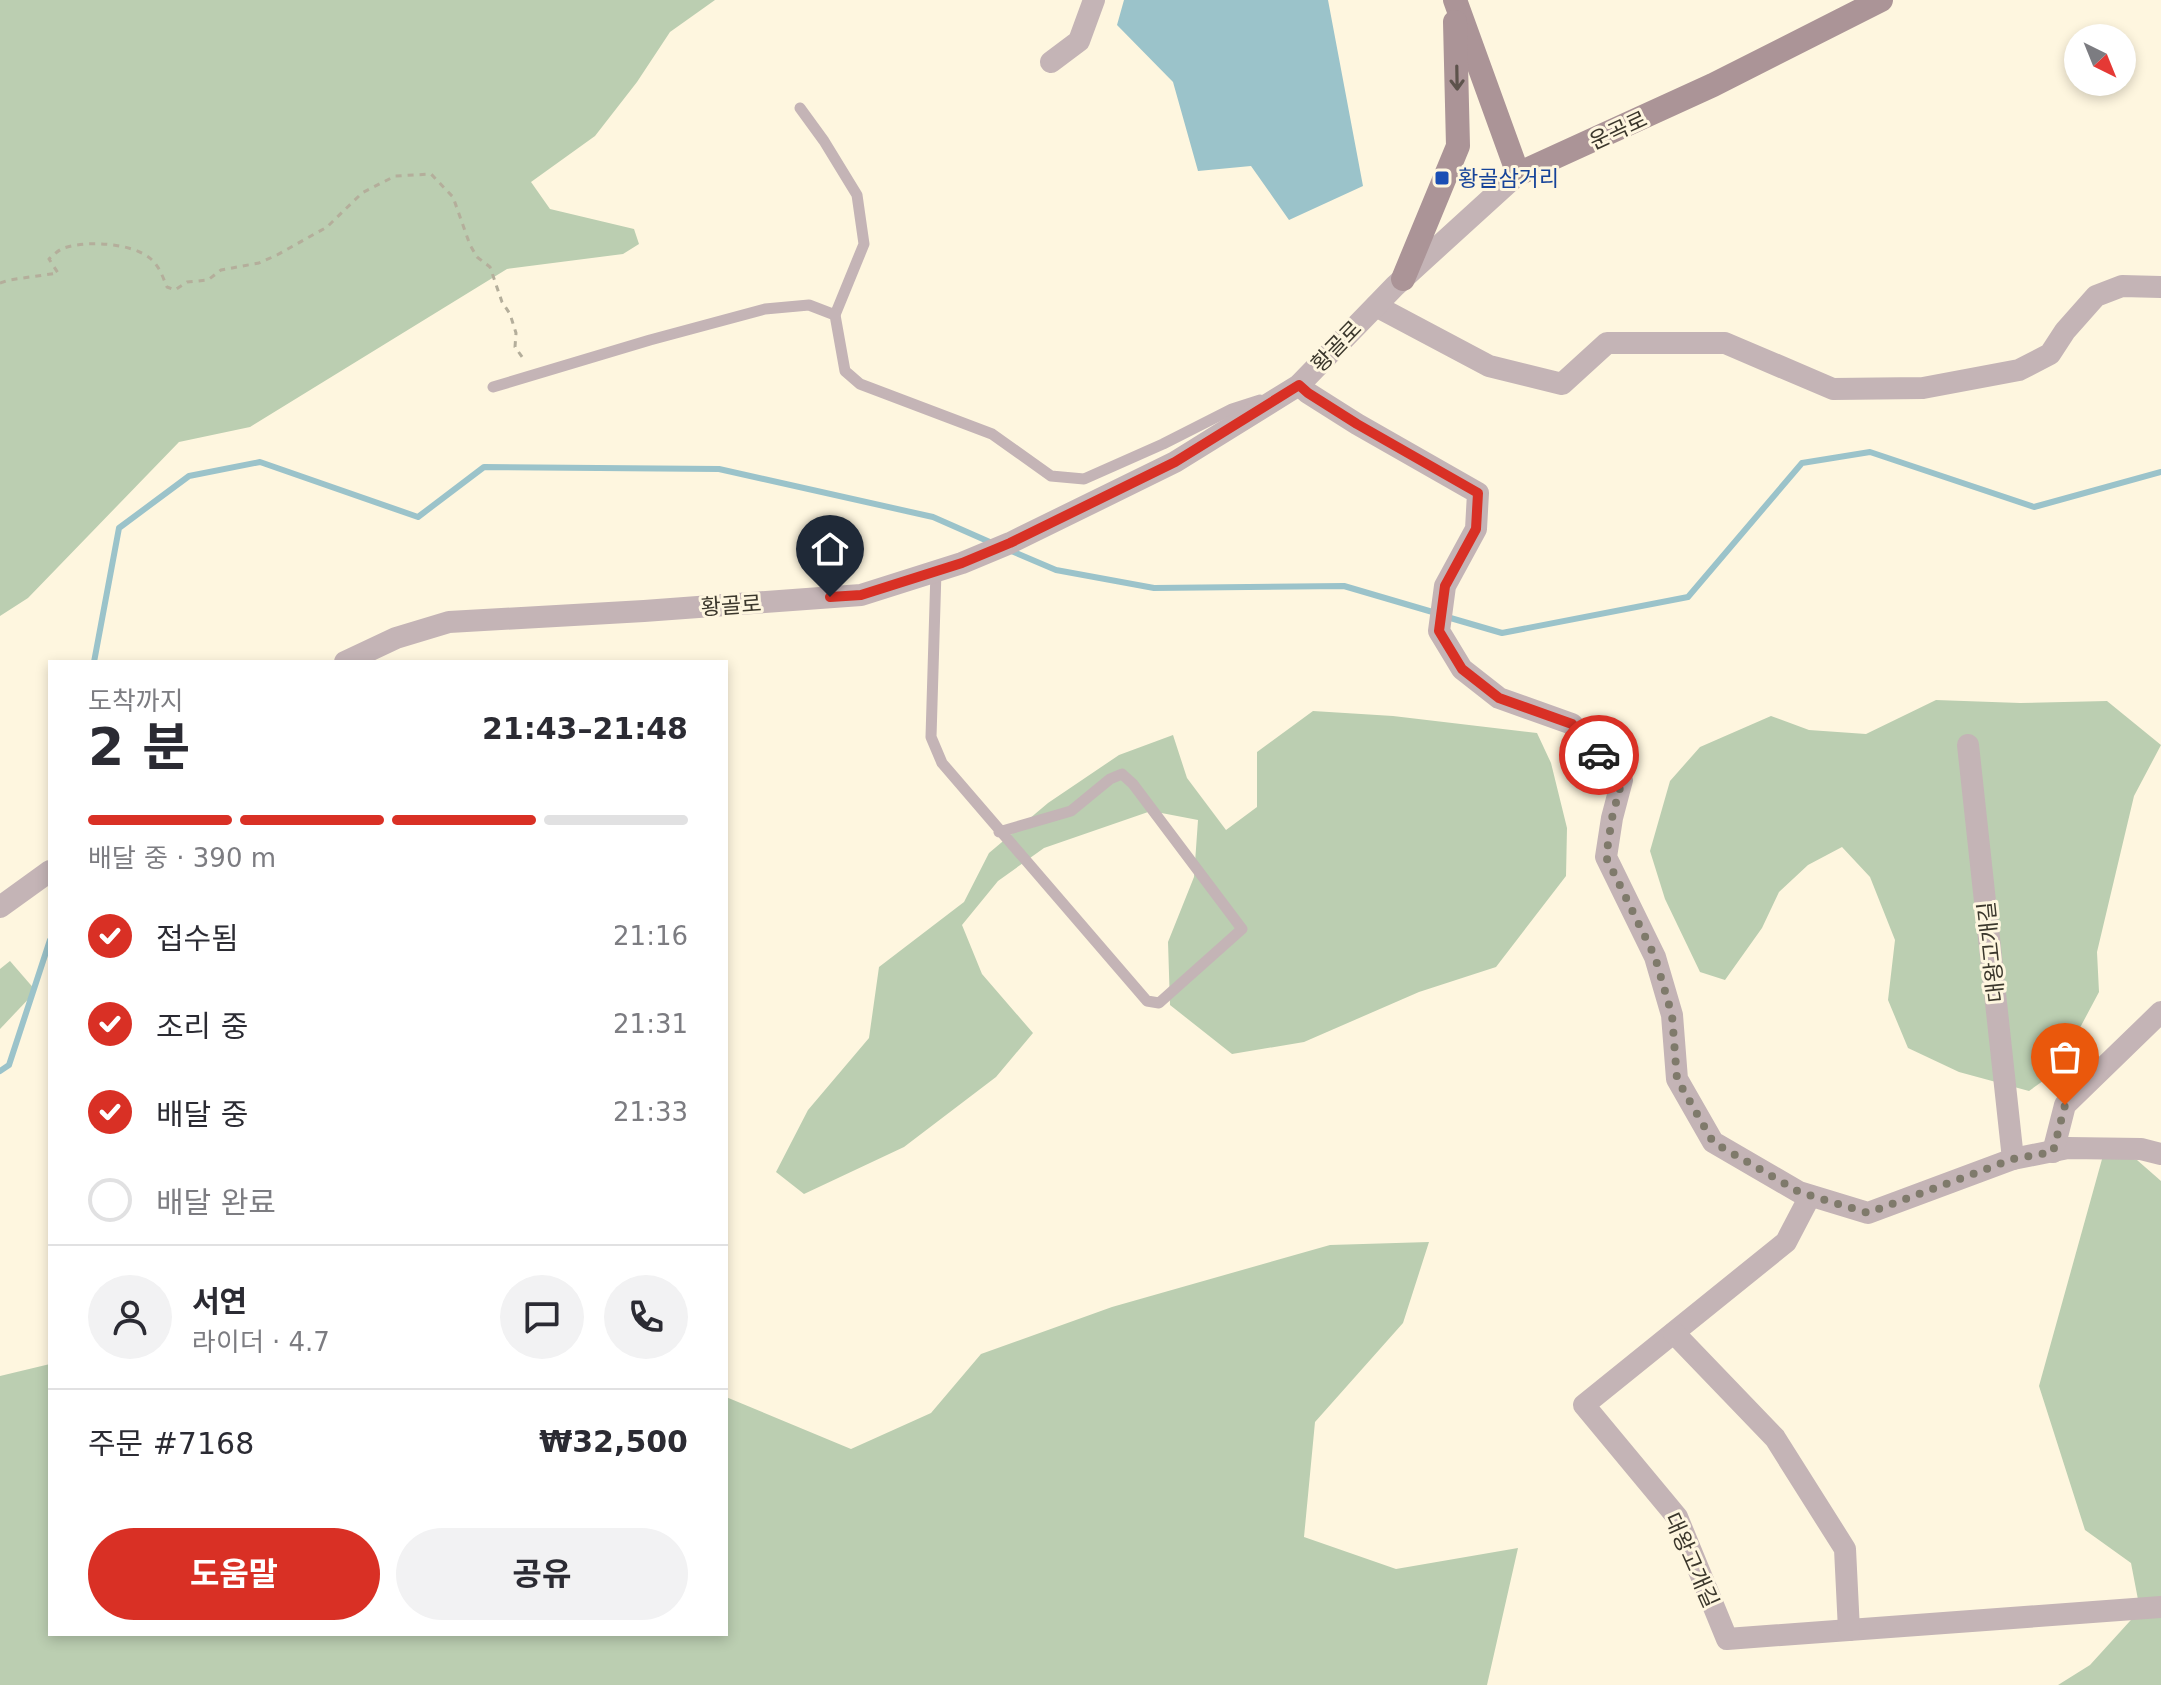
<!DOCTYPE html>
<html lang="ko">
<meta charset="utf-8">
<style>
:root{--surface:#fff;--page:#f2f2f3;--text:#2b2b33;--muted:#7c7c81;--line:#e1e1e2;--accent:#d93025}
body{margin:0;font-family:"DejaVu Sans","Noto Sans KR",sans-serif;background:var(--page);color:var(--text);height:100vh;display:flex;flex-direction:column;font-size:30px;white-space:nowrap}
*{box-sizing:border-box;margin:0}
p{font-size:26px;color:var(--muted)}
.icon{flex:none;width:44px;height:44px;fill:none;stroke:currentColor;stroke-width:2;stroke-linecap:round;stroke-linejoin:round}
.map{position:relative;flex:1;overflow:hidden}
.side{position:absolute;left:48px;top:660px;width:680px;height:976px;display:flex;flex-direction:column;background:var(--surface);border-radius:0px;box-shadow:0 4px 12px #0003}
.side>*{flex:none}
.needle{width:52px;rotate:137deg}
.fabs{position:absolute;left:2064px;top:24px;display:grid;gap:16px}
.fabs a{display:grid;place-items:center;width:72px;height:72px;border-radius:50%;background:var(--surface);box-shadow:0 4px 12px #0003;font-size:40px}
.pin{position:absolute;display:grid;place-items:center;width:68px;height:68px;color:#fff;margin:-82px -34px;border-radius:50% 50% 50% 0;rotate:-45deg;box-shadow:0 0 8px #0007}
.pin .icon{rotate:45deg}
.courier{position:absolute;display:grid;place-items:center;width:80px;height:80px;margin:-40px;border:6px solid #d93025;border-radius:50%;background:#fff;color:#222;box-shadow:0 2px 10px #0007}
.summary em{font-style:normal;font-weight:700}
.summary div{display:flex;flex-direction:column-reverse}
.summary{display:flex;align-items:center;justify-content:space-between;height:136px;padding:0 40px}
h1{font-size:52px;font-weight:700;line-height:60px}
.bar{display:grid;grid-template-columns:repeat(4,1fr);gap:12px 8px;align-content:center;height:96px;padding:0 40px}
.bar i{height:10px;border-radius:6px;background:var(--line)}
.bar .active{background:var(--accent)}
.bar p{grid-column:span 4}
.line{display:flex;align-items:center;gap:20px;padding:0 40px;border-top:2px solid var(--line)}
.line div{flex:1}
.round{display:grid;place-items:center;flex:none;width:84px;height:84px;border-radius:42px;background:var(--page)}
ol{padding:0 40px;list-style:none}
li{display:flex;align-items:center;gap:24px;height:88px}
li p{margin-inline-start:auto}
li .icon{padding:8px;border-radius:50%;background:var(--accent);color:#fff;stroke-width:4}
li:last-child{color:var(--muted)}
li i{width:44px;height:44px;border:4px solid var(--line);border-radius:50%}
.action{display:flex;gap:16px;margin-top:auto;padding:16px 40px}
.action a{flex:1;height:92px;border-radius:48px;background:var(--accent);color:#fff;font-size:32px;font-weight:700;line-height:92px;text-align:center}
.action a+a{background:var(--page);color:var(--text)}
.map>svg:first-child{display:block}
.forest{fill:#bbceb1}
.water{fill:#9bc3ca}
.lines{fill:none;stroke-linecap:round;stroke-linejoin:round}
.stream{stroke:#9bc3ca;stroke-width:6}
.path{stroke:#b4ae9b;stroke-width:3;stroke-dasharray:6 6;stroke-linecap:butt}
.lane{stroke:#c4b4b6;stroke-width:11}
.street{stroke:#c4b4b6;stroke-width:22}
.secondary{stroke:#ab9497;stroke-width:24}
.oneway{stroke:#5d534c}
.done{stroke:#7f7a6b;stroke-width:8;stroke-dasharray:0 14.4}
.route{stroke:#d93025;stroke-width:10}
.transit-dot{fill:#1a4fb4;stroke:#fef6df;stroke-width:3}
.labels{text-anchor:middle;stroke-width:6;stroke-linejoin:round;paint-order:stroke}
.street-label{font-size:22px;fill:#3b372c;stroke:#fef6df}
.transit-label{font-size:22px;fill:#164399;stroke:#fef6df;text-anchor:start}
</style>
<div class="map">
<svg width="2161" height="1685" viewBox="0 0 2161 1685">
<rect width="100%" height="100%" fill="#fef6df"/>
<g class="forest">
<path d="M 0,0 L 715,0 L 670,32 L 637,82 L 595,136 L 531,182 L 550,209 L 634,229 L 639,244 L 623,254 L 507,269 L 250,427 L 179,442 L 28,598 L 0,616 Z"/>
<path d="M 1936,700 L 2020,703 L 2107,701 L 2161,745 L 2134,796 L 2097,952 L 2099,992 L 2057,1071 L 2029,1091 L 1959,1072 L 1908,1048 L 1888,1000 L 1895,940 L 1870,877 L 1842,847 L 1808,865 L 1779,892 L 1762,928 L 1725,980 L 1700,972 L 1665,899 L 1650,851 L 1670,781 L 1700,747 L 1771,716 L 1809,730 L 1866,734 Z"/>
<path d="M 1313,711 L 1393,716 L 1537,733 L 1551,763 L 1567,828 L 1566,876 L 1496,967 L 1419,992 L 1304,1042 L 1232,1054 L 1170,1005 L 1168,942 L 1194,877 L 1198,820 L 1151,811 L 1044,848 L 998,881 L 962,925 L 982,974 L 1033,1033 L 996,1077 L 904,1147 L 804,1194 L 776,1172 L 808,1110 L 869,1038 L 879,967 L 964,902 L 989,853 L 1048,803 L 1119,755 L 1173,735 L 1187,778 L 1226,830 L 1257,807 L 1257,752 Z"/>
<path d="M 10,961 L 36,991 L 0,1029 L 0,969 Z"/>
<path d="M 2104,1152 L 2137,1160 L 2161,1181 L 2161,1685 L 2058,1685 L 2090,1665 L 2140,1610 L 2131,1563 L 2085,1530 L 2039,1386 Z"/>
<path d="M 1429,1242 L 1403,1323 L 1315,1422 L 1304,1537 L 1396,1569 L 1518,1548 L 1487,1685 L 0,1685 L 0,1376 L 50,1364 L 50,1634 L 726,1634 L 726,1397 L 851,1449 L 931,1413 L 981,1354 L 1112,1307 L 1330,1245 Z"/>
</g>
<path class="water" d="M 1124,0 L 1328,0 L 1363,186 L 1289,220 L 1251,166 L 1198,171 L 1173,82 L 1117,25 Z"/>
<g class="lines">
<g class="stream">
<path d="M 1009,550 L 1056,570 L 1154,588 L 1344,586 L 1436,613"/>
<path d="M 1447,617 L 1502,633 L 1688,597 L 1802,463 L 1870,452 L 2034,507 L 2161,472"/>
<path d="M 94,662 L 119,528 L 189,476 L 260,462 L 418,517 L 484,467 L 719,469 L 933,517 L 992,543"/>
<path d="M 0,1071 L 9,1065 L 50,940"/>
</g>
<path class="path" d="M 0,283 L 9,280 L 58,273 L 49,259 C 54,255 58,250 64,248 C 87,240 133,243 151,259 C 160,267 163,278 167,287 L 175,290 L 187,282 L 208,280 L 221,270 L 259,263 L 277,255 L 327,227 L 362,193 L 395,176 L 431,174 L 453,197 L 470,245 L 477,257 L 490,267 L 502,302 L 510,314 L 516,333 L 515,347 L 525,361"/>
<g class="lane">
<path d="M 800,108 L 824,141 L 857,195 L 864,244 L 835,315"/>
<path d="M 493,387 L 650,340 L 765,309 L 809,305 L 835,315 L 845,371 L 860,384 L 992,434 L 1051,476 L 1084,479 L 1163,444 L 1232,409 L 1260,400"/>
<path d="M 936,571 L 931,737 L 942,763 L 1147,1001 L 1159,1003 L 1242,929 L 1133,784 L 1122,774 L 1110,779 L 1071,811 L 999,832"/>
</g>
<g class="street">
<path d="M 1051,62 L 1079,41 L 1094,0"/>
<path d="M 1376,306 L 1489,366 L 1562,384 L 1607,343 L 1725,343 L 1833,389 L 1923,388 L 2019,370 L 2050,354 L 2065,331 L 2096,296 L 2122,286 L 2161,287"/>
<path d="M 1299,385 L 1308,393 L 1357,424 L 1478,493 L 1476,529 L 1445,586 L 1439,631 L 1462,669 L 1499,698 L 1572,724 L 1622,780 L 1612,818 L 1606,857 L 1655,957 L 1672,1015 L 1677,1079 L 1713,1142 L 1799,1192 L 1868,1213 L 2013,1159 L 2068,1148 L 2141,1149 L 2161,1154"/>
<path d="M 345,662 L 396,638 L 449,622 L 644,611 L 861,595 L 962,563 L 1010,543 L 1175,462 L 1299,385 L 1395,286 L 1518,174"/>
<path d="M 1968,745 L 2013,1159"/>
<path d="M 0,907 L 50,871"/>
<path d="M 2053,1152 L 2065,1105 L 2161,1012"/>
<path d="M 1810,1196 L 1786,1242 L 1584,1405 L 1677,1517 L 1727,1639 L 2161,1607"/>
<path d="M 1674,1333 L 1775,1438 L 1845,1549 L 1849,1630"/>
</g>
<g class="secondary">
<path d="M 1455,0 L 1518,174 L 1713,85 L 1881,0"/>
<path d="M 1403,279 L 1458,146 L 1455,22"/>
</g>
</g>
<defs><path id="oneway-shaft" d="M-6 0H5M1.5-3L5.5 0L1.5 3" fill="none" stroke-width="1.6" stroke-linecap="round" stroke-linejoin="round" transform="scale(2)"/></defs>
<use class="oneway" href="#oneway-shaft" transform="translate(1457 78) rotate(89)"/>
<g class="lines">
<path class="done" d="M 1599,755 L 1622,780 L 1612,818 L 1606,857 L 1655,957 L 1672,1015 L 1677,1079 L 1713,1142 L 1799,1192 L 1868,1213 L 2013,1159 L 2053,1152 L 2065,1105"/>
<path class="route" d="M 830,597 L 861,595 L 962,563 L 1010,543 L 1175,462 L 1299,385 L 1308,393 L 1357,424 L 1478,493 L 1476,529 L 1445,586 L 1439,631 L 1462,669 L 1499,698 L 1572,724 L 1599,755"/>
</g>
<rect class="transit-dot" x="1434" y="170" width="16" height="16" rx="4"/>
<g class="labels">
<g class="street-label">
<text transform="translate(1618 130) rotate(-25)" y="8">운곡로</text>
<text transform="translate(1336 346) rotate(-46)" y="8">황골로</text>
<text transform="translate(731 605) rotate(-4)" y="8">황골로</text>
<text transform="translate(1991 952) rotate(-96)" y="8">대왕고개길</text>
<text transform="translate(1692 1560) rotate(66)" y="8">대왕고개길</text>
</g>
<g class="transit-label">
<text x="1458" y="186">황골삼거리</text>
</g>
</g>
</svg>
<div class="fabs">
<a><svg class="needle" viewBox="-14 -14 28 28"><path d="M0-13l5 13h-10z" fill="#e53935"/><path d="M0 13l5-13h-10z" fill="#7c7c81"/></svg></a>
</div>
<div class="pin" style="left:2065px;top:1105px;background:#ea580c"><svg class="icon" aria-label="bag" viewBox="0 0 24 24"><path d="M5 8h14l-1 12H6zM9 8a3 3 0 0 1 6 0"/></svg></div>
<div class="pin" style="left:830px;top:597px;background:#1f2937"><svg class="icon" aria-label="home" viewBox="0 0 24 24"><path d="M3 11l9-7 9 7M6 9v11h12V9"/></svg></div>
<div class="courier" style="left:1599px;top:755px"><svg class="icon" aria-label="car" viewBox="0 0 24 24"><path d="M5 17H2v-5l4-1 3-4h7l3 4 3 1v5h-3M9 17h6M6 11h13"/><circle cx="7" cy="17" r="2"/><circle cx="17" cy="17" r="2"/></svg></div>
<section class="side">
<div class="summary"><div><h1>2 분</h1><p>도착까지</p></div><em>21:43–21:48</em></div>
<div class="bar"><i class="active"></i><i class="active"></i><i class="active"></i><i></i><p>배달 중 · 390 m</p></div>
<ol>
<li><svg class="icon" aria-label="check" viewBox="0 0 24 24"><path d="M5 12l5 5 9-10"/></svg>접수됨<p>21:16</p></li>
<li><svg class="icon" aria-label="check" viewBox="0 0 24 24"><path d="M5 12l5 5 9-10"/></svg>조리 중<p>21:31</p></li>
<li><svg class="icon" aria-label="check" viewBox="0 0 24 24"><path d="M5 12l5 5 9-10"/></svg>배달 중<p>21:33</p></li>
<li><i></i>배달 완료</li>
</ol>
<div class="line" style="height:144px"><a class="round"><svg class="icon" aria-label="person" viewBox="0 0 24 24"><circle cx="12" cy="8" r="4"/><path d="M4 21q1-7 8-7t8 7"/></svg></a><div><b>서연</b><p>라이더 · 4.7</p></div><a class="round"><svg class="icon" aria-label="chat" viewBox="0 0 24 24"><path d="M4 5h16v11H9l-5 4z"/></svg></a><a class="round"><svg class="icon" aria-label="phone" viewBox="0 0 24 24"><path d="M5 4h4l2 5-3 2q2 4 5 5l2-3 5 2v4C11 20 4 13 5 4z"/></svg></a></div>
<div class="line" style="height:104px"><div>주문 #7168</div><b>₩32,500</b></div>
<div class="action"><a>도움말</a><a>공유</a></div>
</section>
</div>
